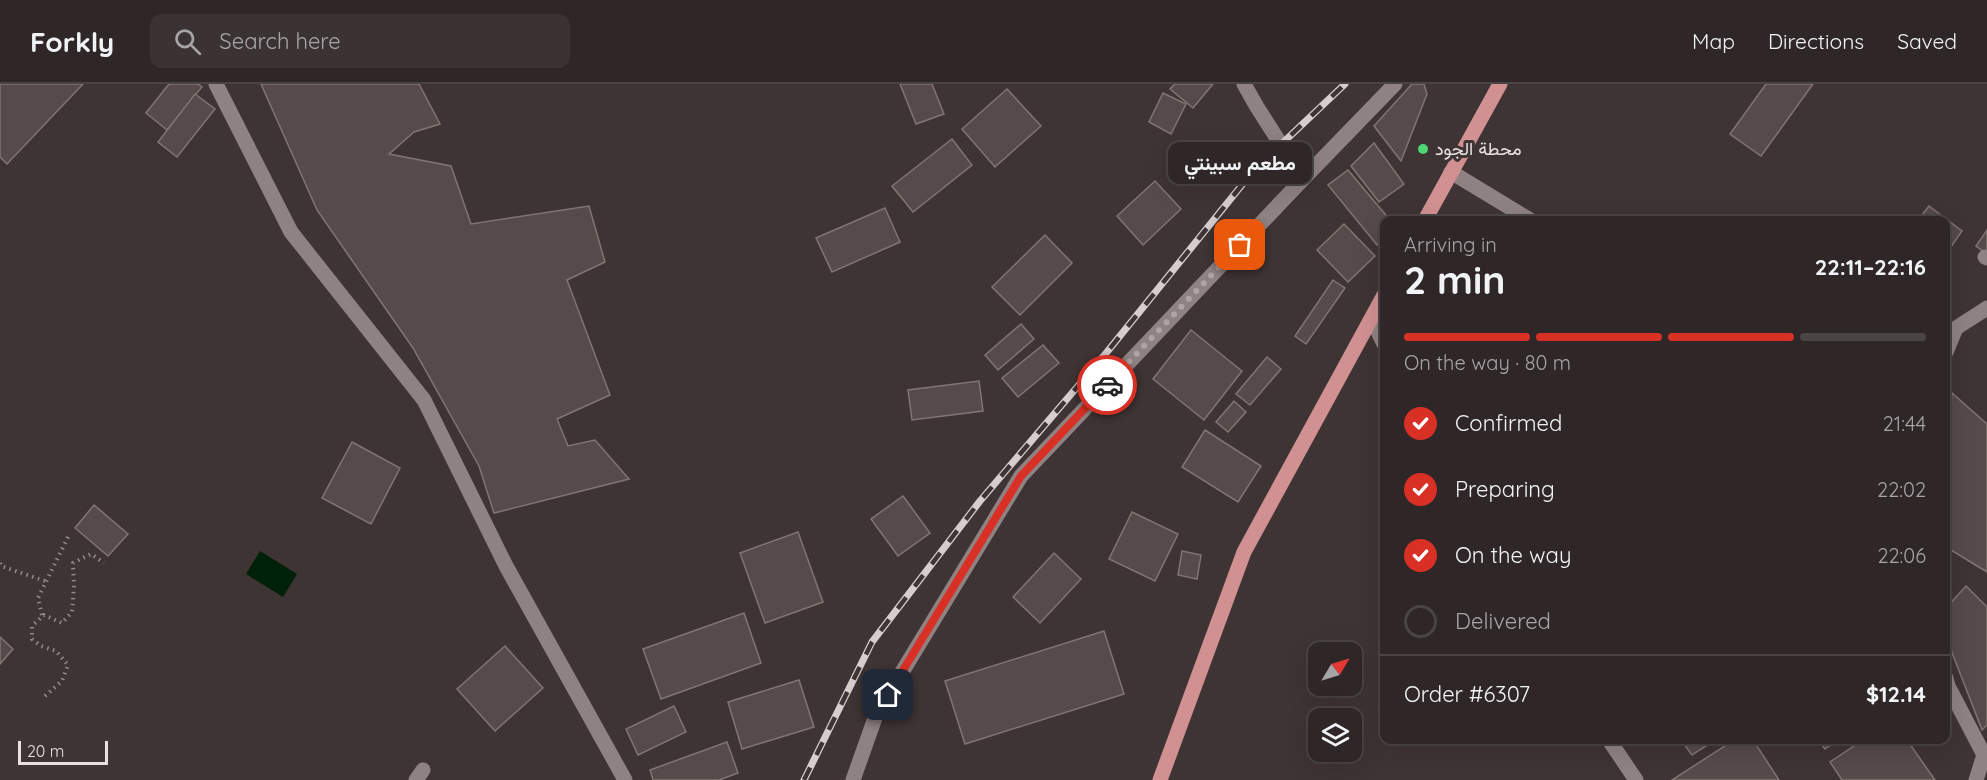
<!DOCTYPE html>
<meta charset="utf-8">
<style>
:root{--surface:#2f2727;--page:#3b3333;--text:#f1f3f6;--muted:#a7a5a7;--line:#4a4444;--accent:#d93025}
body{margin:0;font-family:Quicksand,Vazirmatn,sans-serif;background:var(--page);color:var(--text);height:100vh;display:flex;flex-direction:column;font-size:22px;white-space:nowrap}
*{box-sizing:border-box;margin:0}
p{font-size:20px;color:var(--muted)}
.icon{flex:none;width:33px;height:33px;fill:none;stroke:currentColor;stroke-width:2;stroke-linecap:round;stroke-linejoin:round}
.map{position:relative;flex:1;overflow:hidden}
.sheet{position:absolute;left:1380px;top:132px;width:570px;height:528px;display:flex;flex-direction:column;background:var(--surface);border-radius:12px;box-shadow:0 6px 24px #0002,0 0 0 2px var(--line)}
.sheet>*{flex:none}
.needle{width:39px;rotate:52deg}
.tools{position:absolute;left:1308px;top:558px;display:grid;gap:12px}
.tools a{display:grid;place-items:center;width:54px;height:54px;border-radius:12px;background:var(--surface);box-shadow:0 6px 24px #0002,0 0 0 2px var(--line);font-size:30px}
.scale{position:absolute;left:18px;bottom:15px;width:90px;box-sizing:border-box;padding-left:6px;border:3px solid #e8e1e1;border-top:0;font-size:16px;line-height:21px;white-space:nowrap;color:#e8e1e1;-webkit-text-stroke:4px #3f3434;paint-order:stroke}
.pin{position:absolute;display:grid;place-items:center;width:51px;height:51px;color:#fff;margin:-26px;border-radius:12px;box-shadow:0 3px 9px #0006}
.courier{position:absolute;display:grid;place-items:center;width:60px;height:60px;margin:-30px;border:4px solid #d93025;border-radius:50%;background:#fff;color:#222;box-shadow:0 2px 8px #0007}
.bubble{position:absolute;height:42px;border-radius:12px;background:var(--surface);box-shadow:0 6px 24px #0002,0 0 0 2px var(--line);font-size:20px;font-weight:700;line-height:42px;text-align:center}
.head em{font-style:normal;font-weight:700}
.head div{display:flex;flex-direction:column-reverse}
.head{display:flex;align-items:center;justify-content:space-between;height:102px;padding:0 24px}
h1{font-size:39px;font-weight:700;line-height:45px}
.bar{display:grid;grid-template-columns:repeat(4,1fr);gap:9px 6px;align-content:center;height:72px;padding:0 24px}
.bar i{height:8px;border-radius:4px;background:var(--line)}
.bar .selected{background:var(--accent)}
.bar p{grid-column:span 4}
.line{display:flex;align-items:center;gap:15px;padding:0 24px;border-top:2px solid var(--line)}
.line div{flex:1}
ol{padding:0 24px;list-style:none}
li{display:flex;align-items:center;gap:18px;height:66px}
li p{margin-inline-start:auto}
li .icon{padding:6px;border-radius:50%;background:var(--accent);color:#fff;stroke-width:4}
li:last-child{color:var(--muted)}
li i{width:33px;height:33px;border:3px solid var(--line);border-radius:50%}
header{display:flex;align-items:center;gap:36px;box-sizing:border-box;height:84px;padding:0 30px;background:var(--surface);border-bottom:2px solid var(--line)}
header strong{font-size:28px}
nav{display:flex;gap:33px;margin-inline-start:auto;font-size:21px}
.search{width:420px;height:54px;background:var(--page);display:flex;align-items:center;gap:15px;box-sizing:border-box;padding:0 21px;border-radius:12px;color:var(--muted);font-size:22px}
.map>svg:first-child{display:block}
.water{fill:#002109}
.building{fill:#564a4a;stroke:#817574;stroke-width:1.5}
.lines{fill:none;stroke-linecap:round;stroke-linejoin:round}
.path{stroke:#938a8a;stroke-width:4;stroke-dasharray:1.5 4.5;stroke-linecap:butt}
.minor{stroke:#8f8282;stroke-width:15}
.major{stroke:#d19092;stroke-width:15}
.rail-casing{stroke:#d6cece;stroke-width:7}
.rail{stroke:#3f3434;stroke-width:4.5;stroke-dasharray:14;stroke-linecap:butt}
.done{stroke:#ada4a4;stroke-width:6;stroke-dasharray:0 10.8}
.route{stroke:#d93025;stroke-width:8}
.poi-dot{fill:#4dd676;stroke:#3f3434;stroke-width:2}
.labels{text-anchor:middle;stroke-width:6;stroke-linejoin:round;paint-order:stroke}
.poi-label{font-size:18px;fill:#e8e1e1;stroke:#3f3434;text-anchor:start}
</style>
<header>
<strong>Forkly</strong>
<div class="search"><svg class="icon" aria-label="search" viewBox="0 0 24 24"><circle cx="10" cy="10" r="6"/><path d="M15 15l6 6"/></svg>Search here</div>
<nav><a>Map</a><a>Directions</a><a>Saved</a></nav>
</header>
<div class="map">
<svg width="1987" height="696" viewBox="0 0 1987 696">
<rect width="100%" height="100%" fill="#3f3434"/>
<path class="water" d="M 260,467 L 297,490 L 283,513 L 246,490 Z"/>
<g class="building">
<path d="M 0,0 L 83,0 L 7,80 L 0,73 Z"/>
<path d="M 169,0 L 198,0 L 202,3 L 167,46 L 146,29 Z"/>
<path d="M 261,0 L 419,0 L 440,40 L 414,48 L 389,70 L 451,82 L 471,140 L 589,122 L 605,178 L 567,196 L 610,311 L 557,335 L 568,362 L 595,356 L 629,395 L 494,429 L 479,382 L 413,264 L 317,126 Z"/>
<path d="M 900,0 L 932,0 L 944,30 L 916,40 Z"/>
<path d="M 1175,0 L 1213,0 L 1193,24 L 1170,5 Z"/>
<path d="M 1412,0 L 1424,0 L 1427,10 L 1401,77 L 1374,42 Z"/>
<path d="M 1766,0 L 1813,0 L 1761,72 L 1730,50 Z"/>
<path d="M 1007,5 L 1041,42 L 995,83 L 962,45 Z"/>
<path d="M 1163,9 L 1186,20 L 1171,50 L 1149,38 Z"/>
<path d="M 195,10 L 215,25 L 177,73 L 158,58 Z"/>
<path d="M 952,55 L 972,81 L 913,128 L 892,102 Z"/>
<path d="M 1374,59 L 1404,100 L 1379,118 L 1351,82 Z"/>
<path d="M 1348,86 L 1390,136 L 1384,136 L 1384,155 L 1377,161 L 1328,101 Z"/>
<path d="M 1155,97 L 1181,125 L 1143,161 L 1117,132 Z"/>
<path d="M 1929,122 L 1962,147 L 1946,170 L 1946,136 L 1918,136 Z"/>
<path d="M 885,124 L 900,158 L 832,188 L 816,154 Z"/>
<path d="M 1344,140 L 1375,172 L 1348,198 L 1317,166 Z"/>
<path d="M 1987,146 L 1987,170 L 1976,162 Z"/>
<path d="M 1045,151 L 1072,179 L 1020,231 L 992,203 Z"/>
<path d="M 1333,196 L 1345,204 L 1306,260 L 1295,252 Z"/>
<path d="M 1021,240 L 1034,255 L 998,286 L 985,271 Z"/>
<path d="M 1191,246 L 1242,287 L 1204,336 L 1153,295 Z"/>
<path d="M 1043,261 L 1059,279 L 1018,313 L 1002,294 Z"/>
<path d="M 1267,273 L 1281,285 L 1250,321 L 1236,310 Z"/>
<path d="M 979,297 L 983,327 L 912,336 L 908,306 Z"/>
<path d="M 1952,309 L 1987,340 L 1987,488 L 1946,463 L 1946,362 Z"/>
<path d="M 1234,317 L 1246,328 L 1228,348 L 1216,338 Z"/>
<path d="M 1205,346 L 1261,382 L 1238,418 L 1182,383 Z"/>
<path d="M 352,358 L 400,384 L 371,440 L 322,414 Z"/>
<path d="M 903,412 L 930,449 L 898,472 L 871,435 Z"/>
<path d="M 94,421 L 128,450 L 108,472 L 75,444 Z"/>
<path d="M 1132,428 L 1178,450 L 1155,497 L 1109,475 Z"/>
<path d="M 798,448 L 823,518 L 765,539 L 740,469 Z"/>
<path d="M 1182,467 L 1201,471 L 1197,495 L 1178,491 Z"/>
<path d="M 1054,469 L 1081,495 L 1040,539 L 1013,513 Z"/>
<path d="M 1966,502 L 1987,523 L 1987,641 L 1982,646 L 1946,553 L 1946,524 Z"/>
<path d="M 744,529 L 761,579 L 661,615 L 643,565 Z"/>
<path d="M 1104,547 L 1124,610 L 965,660 L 945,597 Z"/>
<path d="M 0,553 L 13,565 L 0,580 Z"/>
<path d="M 505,562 L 543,604 L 495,647 L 457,605 Z"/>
<path d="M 799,596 L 814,643 L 742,665 L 728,618 Z"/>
<path d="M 674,622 L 686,648 L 638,671 L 626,645 Z"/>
<path d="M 1681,656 L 1715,656 L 1692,671 Z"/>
<path d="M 1734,656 L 1753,656 L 1779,696 L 1672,696 Z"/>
<path d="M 1818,656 L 1837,656 L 1825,665 Z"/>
<path d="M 1863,656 L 1907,656 L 1935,696 L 1842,696 L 1830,678 Z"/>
<path d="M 727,658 L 738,689 L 719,696 L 653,696 L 650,686 Z"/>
</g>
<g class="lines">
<g class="path">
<path d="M 0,479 L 1,482 L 45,497"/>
<path d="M 42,531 L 38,514 L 70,449"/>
<path d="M 45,612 L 62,597 L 68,581 L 56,567 L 41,562 L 32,555 L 32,542 L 44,531 L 62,539 L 72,528 L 74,502 L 73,479 L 91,470 L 104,479"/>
</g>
<g class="minor">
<path d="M 216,0 L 291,148 L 424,316 L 506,482 L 625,696"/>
<path d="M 1244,0 L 1257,23 L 1303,95"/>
<path d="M 1451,88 L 1530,136"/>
<path d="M 1985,173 L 1987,174"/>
<path d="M 1372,235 L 1384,260"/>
<path d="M 1946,268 L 1956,244 L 1987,224"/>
<path d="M 1946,594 L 1948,602 L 1984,671 L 1976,696"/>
<path d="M 1609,656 L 1636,696"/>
<path d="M 416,696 L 423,686"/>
<path d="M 853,696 L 876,631 L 1021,392 L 1303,95 L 1395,0"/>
</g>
<g class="major">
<path d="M 1425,136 L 1500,0"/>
<path d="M 1160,696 L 1244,468 L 1384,211"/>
</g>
<g class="rail-casing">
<path id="rail" d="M 804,696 L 872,558 L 980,417 L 1107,268 L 1254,86 L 1345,0"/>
</g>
<use href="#rail" class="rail"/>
</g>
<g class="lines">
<path class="done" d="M 1107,301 L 1240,161"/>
<path class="route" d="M 888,611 L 1021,392 L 1107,301"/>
</g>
<circle class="poi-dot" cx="1423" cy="65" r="6"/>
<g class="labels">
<g class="poi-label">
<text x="1435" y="71">محطة الجود</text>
</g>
</g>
</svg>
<div class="tools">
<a><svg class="needle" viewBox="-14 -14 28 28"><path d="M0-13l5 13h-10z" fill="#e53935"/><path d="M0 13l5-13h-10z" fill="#a7a5a7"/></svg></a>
<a><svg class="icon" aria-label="layers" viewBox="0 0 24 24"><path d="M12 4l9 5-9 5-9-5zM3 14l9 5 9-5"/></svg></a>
</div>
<div class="scale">20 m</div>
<div class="pin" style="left:1240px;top:161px;background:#ea580c"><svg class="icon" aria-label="bag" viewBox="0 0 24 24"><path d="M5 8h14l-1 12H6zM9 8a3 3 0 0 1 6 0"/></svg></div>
<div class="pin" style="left:888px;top:611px;background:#1f2937"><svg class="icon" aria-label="home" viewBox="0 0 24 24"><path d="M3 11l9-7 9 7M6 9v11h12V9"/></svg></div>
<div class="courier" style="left:1107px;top:301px"><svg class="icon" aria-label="car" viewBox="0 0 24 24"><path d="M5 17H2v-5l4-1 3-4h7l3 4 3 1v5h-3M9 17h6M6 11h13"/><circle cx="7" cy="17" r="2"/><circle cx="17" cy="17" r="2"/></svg></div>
<div class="bubble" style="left:1168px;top:58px;width:144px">مطعم سبينتي</div>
<section class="sheet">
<div class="head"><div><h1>2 min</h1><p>Arriving in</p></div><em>22:11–22:16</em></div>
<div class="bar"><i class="selected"></i><i class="selected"></i><i class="selected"></i><i></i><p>On the way · 80 m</p></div>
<ol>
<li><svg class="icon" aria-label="check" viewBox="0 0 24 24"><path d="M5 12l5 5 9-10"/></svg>Confirmed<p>21:44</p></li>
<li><svg class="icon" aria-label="check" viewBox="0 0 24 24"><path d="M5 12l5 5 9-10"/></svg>Preparing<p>22:02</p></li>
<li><svg class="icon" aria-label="check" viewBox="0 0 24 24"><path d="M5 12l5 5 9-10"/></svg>On the way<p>22:06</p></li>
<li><i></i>Delivered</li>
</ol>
<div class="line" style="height:78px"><div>Order #6307</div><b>$12.14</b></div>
</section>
</div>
